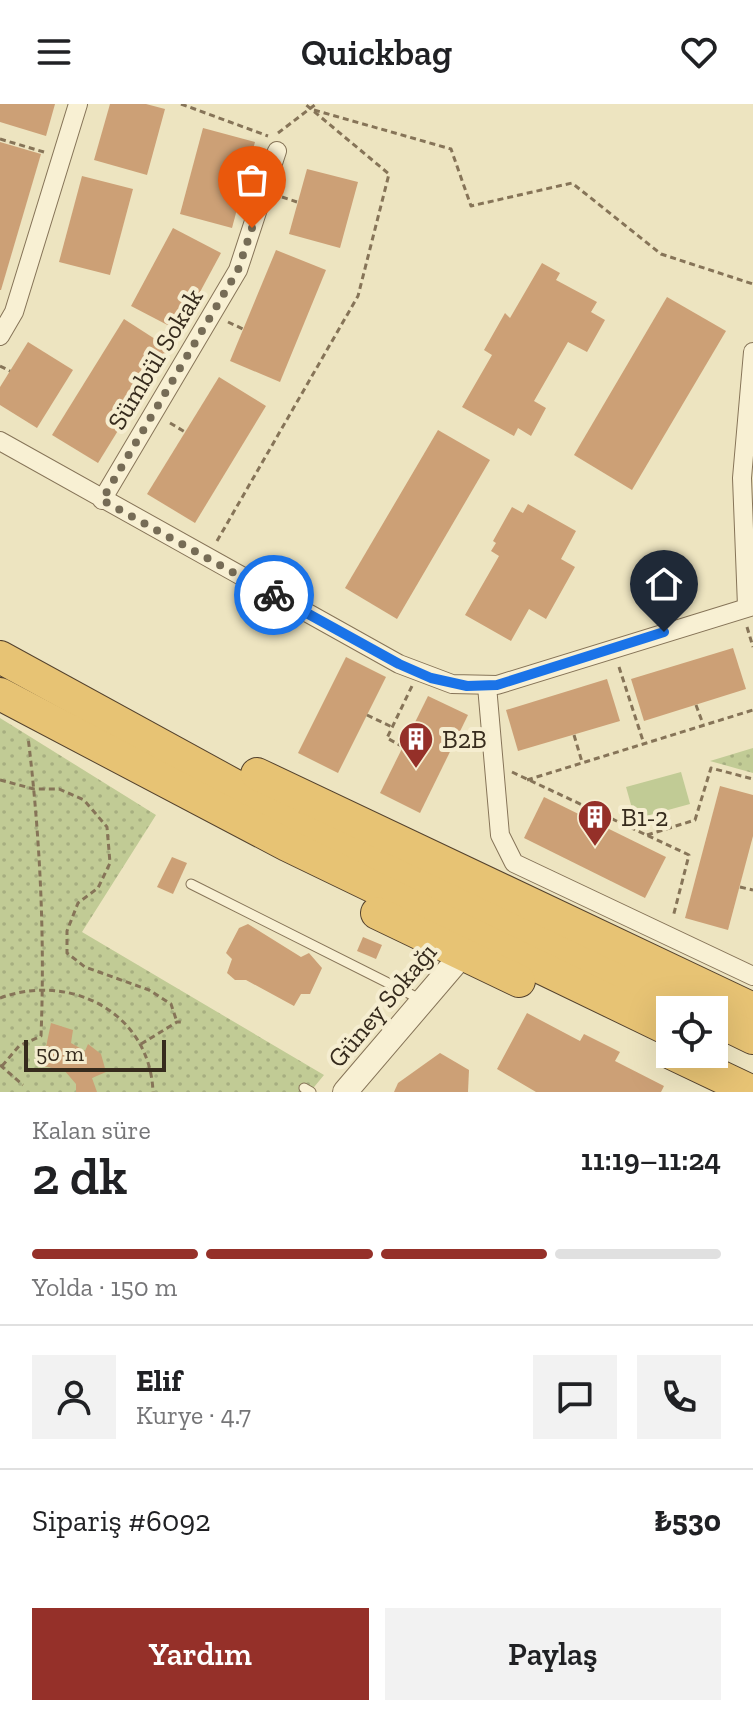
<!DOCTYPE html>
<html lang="tr">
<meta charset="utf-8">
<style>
:root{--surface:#fff;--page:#f2f2f2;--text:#202124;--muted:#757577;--line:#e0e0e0;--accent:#953029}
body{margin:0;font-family:"Zilla Slab",serif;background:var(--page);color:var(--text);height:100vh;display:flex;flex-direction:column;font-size:30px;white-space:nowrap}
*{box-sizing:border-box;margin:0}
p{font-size:26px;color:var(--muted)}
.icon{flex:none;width:44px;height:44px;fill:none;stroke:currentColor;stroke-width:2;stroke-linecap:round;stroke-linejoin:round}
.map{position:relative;height:988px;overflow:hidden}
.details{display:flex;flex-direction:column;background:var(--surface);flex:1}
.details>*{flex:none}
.buttons{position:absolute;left:656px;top:892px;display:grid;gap:16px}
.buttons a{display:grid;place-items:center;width:72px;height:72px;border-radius:0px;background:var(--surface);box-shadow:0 8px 32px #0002;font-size:40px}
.scale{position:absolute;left:24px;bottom:20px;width:142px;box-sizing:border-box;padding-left:8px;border:4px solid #362b1d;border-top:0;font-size:22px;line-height:28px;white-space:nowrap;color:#362b1d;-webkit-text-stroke:6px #f5edd0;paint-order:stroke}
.pin{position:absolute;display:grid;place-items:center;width:68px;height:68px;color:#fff;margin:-82px -34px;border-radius:50% 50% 50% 0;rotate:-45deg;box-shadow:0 0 8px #0007}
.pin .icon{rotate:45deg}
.courier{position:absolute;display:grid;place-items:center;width:80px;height:80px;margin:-40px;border:6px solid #1a73e8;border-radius:50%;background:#fff;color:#222;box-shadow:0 2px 10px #0007}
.headline em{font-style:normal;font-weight:600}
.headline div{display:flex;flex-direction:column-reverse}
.headline{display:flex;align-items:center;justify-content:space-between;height:136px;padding:0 32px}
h1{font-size:52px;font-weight:600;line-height:60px}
.bar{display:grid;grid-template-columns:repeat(4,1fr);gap:12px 8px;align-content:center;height:96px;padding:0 32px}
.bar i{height:10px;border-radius:6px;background:var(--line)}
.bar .active{background:var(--accent)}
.bar p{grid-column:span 4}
.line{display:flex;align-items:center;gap:20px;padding:0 32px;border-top:2px solid var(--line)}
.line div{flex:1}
.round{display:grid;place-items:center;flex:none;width:84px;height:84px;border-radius:0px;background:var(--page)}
.primary-button{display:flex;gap:16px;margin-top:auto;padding:16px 32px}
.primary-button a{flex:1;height:92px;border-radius:0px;background:var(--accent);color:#fff;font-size:32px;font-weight:600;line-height:92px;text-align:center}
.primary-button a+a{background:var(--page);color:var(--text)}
header{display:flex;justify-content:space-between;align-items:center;height:104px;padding:0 32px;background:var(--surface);font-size:36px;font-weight:600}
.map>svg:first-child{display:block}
.park{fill:url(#park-dots)}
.pitch{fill:#c1cb95}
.building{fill:#cca076}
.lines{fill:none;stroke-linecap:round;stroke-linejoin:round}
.service-casing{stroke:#867458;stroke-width:11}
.minor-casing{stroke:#867458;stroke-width:20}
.tertiary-casing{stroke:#867458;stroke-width:26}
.trunk-casing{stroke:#54422d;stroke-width:34}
.path{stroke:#867458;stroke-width:3;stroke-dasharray:6 4;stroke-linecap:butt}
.service{stroke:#f8f0d3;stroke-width:9}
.minor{stroke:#f8f0d3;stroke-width:18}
.tertiary{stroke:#f8f0d3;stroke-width:24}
.trunk{stroke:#e7c374;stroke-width:32}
.done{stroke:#766c56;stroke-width:8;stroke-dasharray:0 14.4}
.route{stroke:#1a73e8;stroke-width:10}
.labels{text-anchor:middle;stroke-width:8;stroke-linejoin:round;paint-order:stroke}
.street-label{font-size:26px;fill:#362b1d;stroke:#f5edd0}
.poi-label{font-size:26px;fill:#362b1d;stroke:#f5edd0;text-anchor:start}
</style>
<header><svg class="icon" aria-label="menu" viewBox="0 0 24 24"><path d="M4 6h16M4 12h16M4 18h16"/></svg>Quickbag<svg class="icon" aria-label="heart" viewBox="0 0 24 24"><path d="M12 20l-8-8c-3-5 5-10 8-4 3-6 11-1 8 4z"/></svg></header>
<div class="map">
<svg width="753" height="988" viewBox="0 0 753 988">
<defs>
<pattern id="park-dots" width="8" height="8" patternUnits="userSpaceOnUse" patternTransform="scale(2)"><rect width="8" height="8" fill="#c1cb95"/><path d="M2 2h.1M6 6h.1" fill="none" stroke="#a6ae80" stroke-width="1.8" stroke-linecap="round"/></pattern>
</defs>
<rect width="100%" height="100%" fill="#ede4c0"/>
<g class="park">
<path d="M 0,614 L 156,711 L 82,828 L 324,971 L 310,988 L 0,988 Z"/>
<path d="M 753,644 L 753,669 L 710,657 Z"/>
</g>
<path class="pitch" d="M 681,668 L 690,700 L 635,715 L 626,683 Z"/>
<g class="building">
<path d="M 0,0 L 55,0 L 46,32 L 0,18 Z"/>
<path d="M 110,0 L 146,0 L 165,5 L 147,71 L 94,56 Z"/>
<path d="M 203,24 L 255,38 L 232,124 L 180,110 Z"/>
<path d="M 0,38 L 41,50 L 1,186 L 0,186 Z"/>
<path d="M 307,65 L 358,78 L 340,144 L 289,130 Z"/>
<path d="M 82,72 L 133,85 L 110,171 L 59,158 Z"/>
<path d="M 173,124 L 221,149 L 179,227 L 131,202 Z"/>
<path d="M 276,146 L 326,166 L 280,278 L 230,257 Z"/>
<path d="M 542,159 L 560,169 L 556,176 L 597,198 L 591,208 L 605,216 L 587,248 L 568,238 L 534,297 L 546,304 L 531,332 L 518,324 L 514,332 L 462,303 L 492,251 L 484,246 L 505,209 L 510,214 Z"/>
<path d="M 667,193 L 726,227 L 632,386 L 574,351 Z"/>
<path d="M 124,215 L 169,244 L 98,359 L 52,331 Z"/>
<path d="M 28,238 L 73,266 L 37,324 L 0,301 L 0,283 Z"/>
<path d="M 219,273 L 266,302 L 195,419 L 147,390 Z"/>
<path d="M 438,326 L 490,356 L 397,515 L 345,484 Z"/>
<path d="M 528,400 L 576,427 L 561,455 L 575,463 L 546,515 L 529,505 L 511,537 L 465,511 L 499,452 L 491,447 L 496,439 L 493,437 L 512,403 L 523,409 Z"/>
<path d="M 733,544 L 746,585 L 644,617 L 631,575 Z"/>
<path d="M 346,553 L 386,573 L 338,669 L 298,649 Z"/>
<path d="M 607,575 L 620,617 L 518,647 L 506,606 Z"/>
<path d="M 428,592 L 468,611 L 420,709 L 380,689 Z"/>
<path d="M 720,682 L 753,691 L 753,732 L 728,826 L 685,814 Z"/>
<path d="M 544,693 L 666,753 L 645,794 L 524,734 Z"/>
<path d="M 172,753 L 187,759 L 173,790 L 157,783 Z"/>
<path d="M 248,820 L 301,853 L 309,849 L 322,864 L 310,890 L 301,890 L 294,902 L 246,876 L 235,876 L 227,869 L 232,855 L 226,849 L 239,824 Z"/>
<path d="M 363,833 L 382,841 L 376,855 L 357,847 Z"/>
<path d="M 527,909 L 580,937 L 584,930 L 620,948 L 615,957 L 664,982 L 661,988 L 536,988 L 497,965 Z"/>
<path d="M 51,919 L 73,926 L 71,939 L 85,947 L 88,940 L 101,950 L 106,968 L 92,974 L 97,988 L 76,988 L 76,980 L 64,966 L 42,962 Z"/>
<path d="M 440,949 L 469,966 L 468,988 L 394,988 L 398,979 Z"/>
</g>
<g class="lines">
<g class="service-casing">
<g id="service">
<path d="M 191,780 L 420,895"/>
<path d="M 304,984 L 311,988"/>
</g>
</g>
<g class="minor-casing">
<g id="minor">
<path d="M 0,232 L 14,208 L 78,0"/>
<path d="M 0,337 L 399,560 L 452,580 L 497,581 L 753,502"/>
<path d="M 102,396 L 238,166 L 277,47"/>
<path d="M 747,502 L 742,374 L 753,248"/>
<path d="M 487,582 L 500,731 L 514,759 L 753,872"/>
</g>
</g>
<g class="tertiary-casing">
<path id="tertiary" d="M 345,988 L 462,851"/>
</g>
<g class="trunk-casing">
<g id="trunk">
<path d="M 0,553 L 263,697 L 695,906"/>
<path d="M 0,590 L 287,741 L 670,926"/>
<path d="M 257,670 L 753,905"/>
<path d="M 377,809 L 519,877"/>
<path d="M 714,915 L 753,934"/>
<path d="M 673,950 L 753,988"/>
</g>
</g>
<g class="path">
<path d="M 181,0 L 268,32"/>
<path d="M 314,6 L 451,45 L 471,102 L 572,79 L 661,150 L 753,180"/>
<path d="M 278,29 L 316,0"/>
<path d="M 0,35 L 44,48"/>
<path d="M 282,93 L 297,98"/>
<path d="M 228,218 L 243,225"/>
<path d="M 0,262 L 10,267"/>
<path d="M 170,319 L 185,328"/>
<path d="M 217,437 L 358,192 L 389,70 L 305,0"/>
<path d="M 747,523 L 753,543"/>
<path d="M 619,563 L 644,640"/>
<path d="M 696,601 L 703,620"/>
<path d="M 367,611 L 392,623"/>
<path d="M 574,631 L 582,658"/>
<path d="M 403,643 L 387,634 L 412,582"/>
<path d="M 512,668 L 689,751 L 673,813"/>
<path d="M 0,676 L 34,685 L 59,685 L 84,696 L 107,723 L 110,759 L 98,784 L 78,799 L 67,827 L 67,849 L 85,863 L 149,886 L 171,900 L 177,918"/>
<path d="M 527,676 L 753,606"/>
<path d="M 647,731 L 695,716 L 711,664 L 753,675"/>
<path d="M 740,783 L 753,786"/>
<path d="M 0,894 C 71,868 150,909 153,988"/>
<path d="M 141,940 L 177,918 L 184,918"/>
<path d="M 0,961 L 23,981"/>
<path d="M 2,962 L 19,942 L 41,932 C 45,833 40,731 28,633"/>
</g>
<use href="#service" class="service"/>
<use href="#minor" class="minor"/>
<use href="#tertiary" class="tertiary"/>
<use href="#trunk" class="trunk"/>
</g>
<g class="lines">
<path class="done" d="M 252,124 L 238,166 L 102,396 L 274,491"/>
<path class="route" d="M 274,491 L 399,560 L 431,574 L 467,582 L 497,581 L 664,528"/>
</g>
<defs>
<g id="building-pin" transform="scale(1.8)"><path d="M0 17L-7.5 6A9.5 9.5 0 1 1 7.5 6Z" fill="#953029" stroke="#f5edd0"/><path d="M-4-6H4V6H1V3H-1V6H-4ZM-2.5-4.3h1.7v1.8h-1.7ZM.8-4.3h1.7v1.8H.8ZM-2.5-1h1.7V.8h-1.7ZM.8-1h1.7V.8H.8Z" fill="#fff"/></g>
</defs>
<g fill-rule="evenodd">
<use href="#building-pin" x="416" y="635"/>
<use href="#building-pin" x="595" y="713"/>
</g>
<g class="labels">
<g class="street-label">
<text transform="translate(155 255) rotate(-59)" y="9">Sümbül Sokak</text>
<text transform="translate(382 901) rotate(-50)" y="9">Güney Sokağı</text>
</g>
<g class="poi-label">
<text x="442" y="644">B2B</text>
<text x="621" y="722">B1-2</text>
</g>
</g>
</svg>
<div class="buttons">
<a><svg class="icon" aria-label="locate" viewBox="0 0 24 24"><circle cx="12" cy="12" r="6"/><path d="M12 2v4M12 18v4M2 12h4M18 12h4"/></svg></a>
</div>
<div class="scale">50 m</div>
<div class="pin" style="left:252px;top:124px;background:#ea580c"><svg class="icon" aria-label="bag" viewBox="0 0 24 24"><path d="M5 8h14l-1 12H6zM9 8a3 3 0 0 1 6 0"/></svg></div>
<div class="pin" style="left:664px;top:528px;background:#1f2937"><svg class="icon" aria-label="home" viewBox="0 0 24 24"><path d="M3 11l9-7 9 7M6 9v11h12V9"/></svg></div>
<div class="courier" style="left:274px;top:491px"><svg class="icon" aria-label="bike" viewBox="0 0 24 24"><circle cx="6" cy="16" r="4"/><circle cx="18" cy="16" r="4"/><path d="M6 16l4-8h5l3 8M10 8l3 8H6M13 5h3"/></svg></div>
</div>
<section class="details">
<div class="headline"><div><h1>2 dk</h1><p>Kalan süre</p></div><em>11:19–11:24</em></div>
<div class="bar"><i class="active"></i><i class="active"></i><i class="active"></i><i></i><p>Yolda · 150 m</p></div>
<div class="line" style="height:144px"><a class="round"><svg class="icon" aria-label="person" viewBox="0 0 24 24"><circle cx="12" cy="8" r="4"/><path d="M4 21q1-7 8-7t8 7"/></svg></a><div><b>Elif</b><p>Kurye · 4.7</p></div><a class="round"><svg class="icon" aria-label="chat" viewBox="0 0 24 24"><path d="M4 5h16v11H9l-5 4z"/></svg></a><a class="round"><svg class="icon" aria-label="phone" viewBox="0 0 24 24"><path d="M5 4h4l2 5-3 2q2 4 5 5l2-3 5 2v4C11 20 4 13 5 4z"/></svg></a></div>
<div class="line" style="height:104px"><div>Sipariş #6092</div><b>₺530</b></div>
<div class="primary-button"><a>Yardım</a><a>Paylaş</a></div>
</section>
